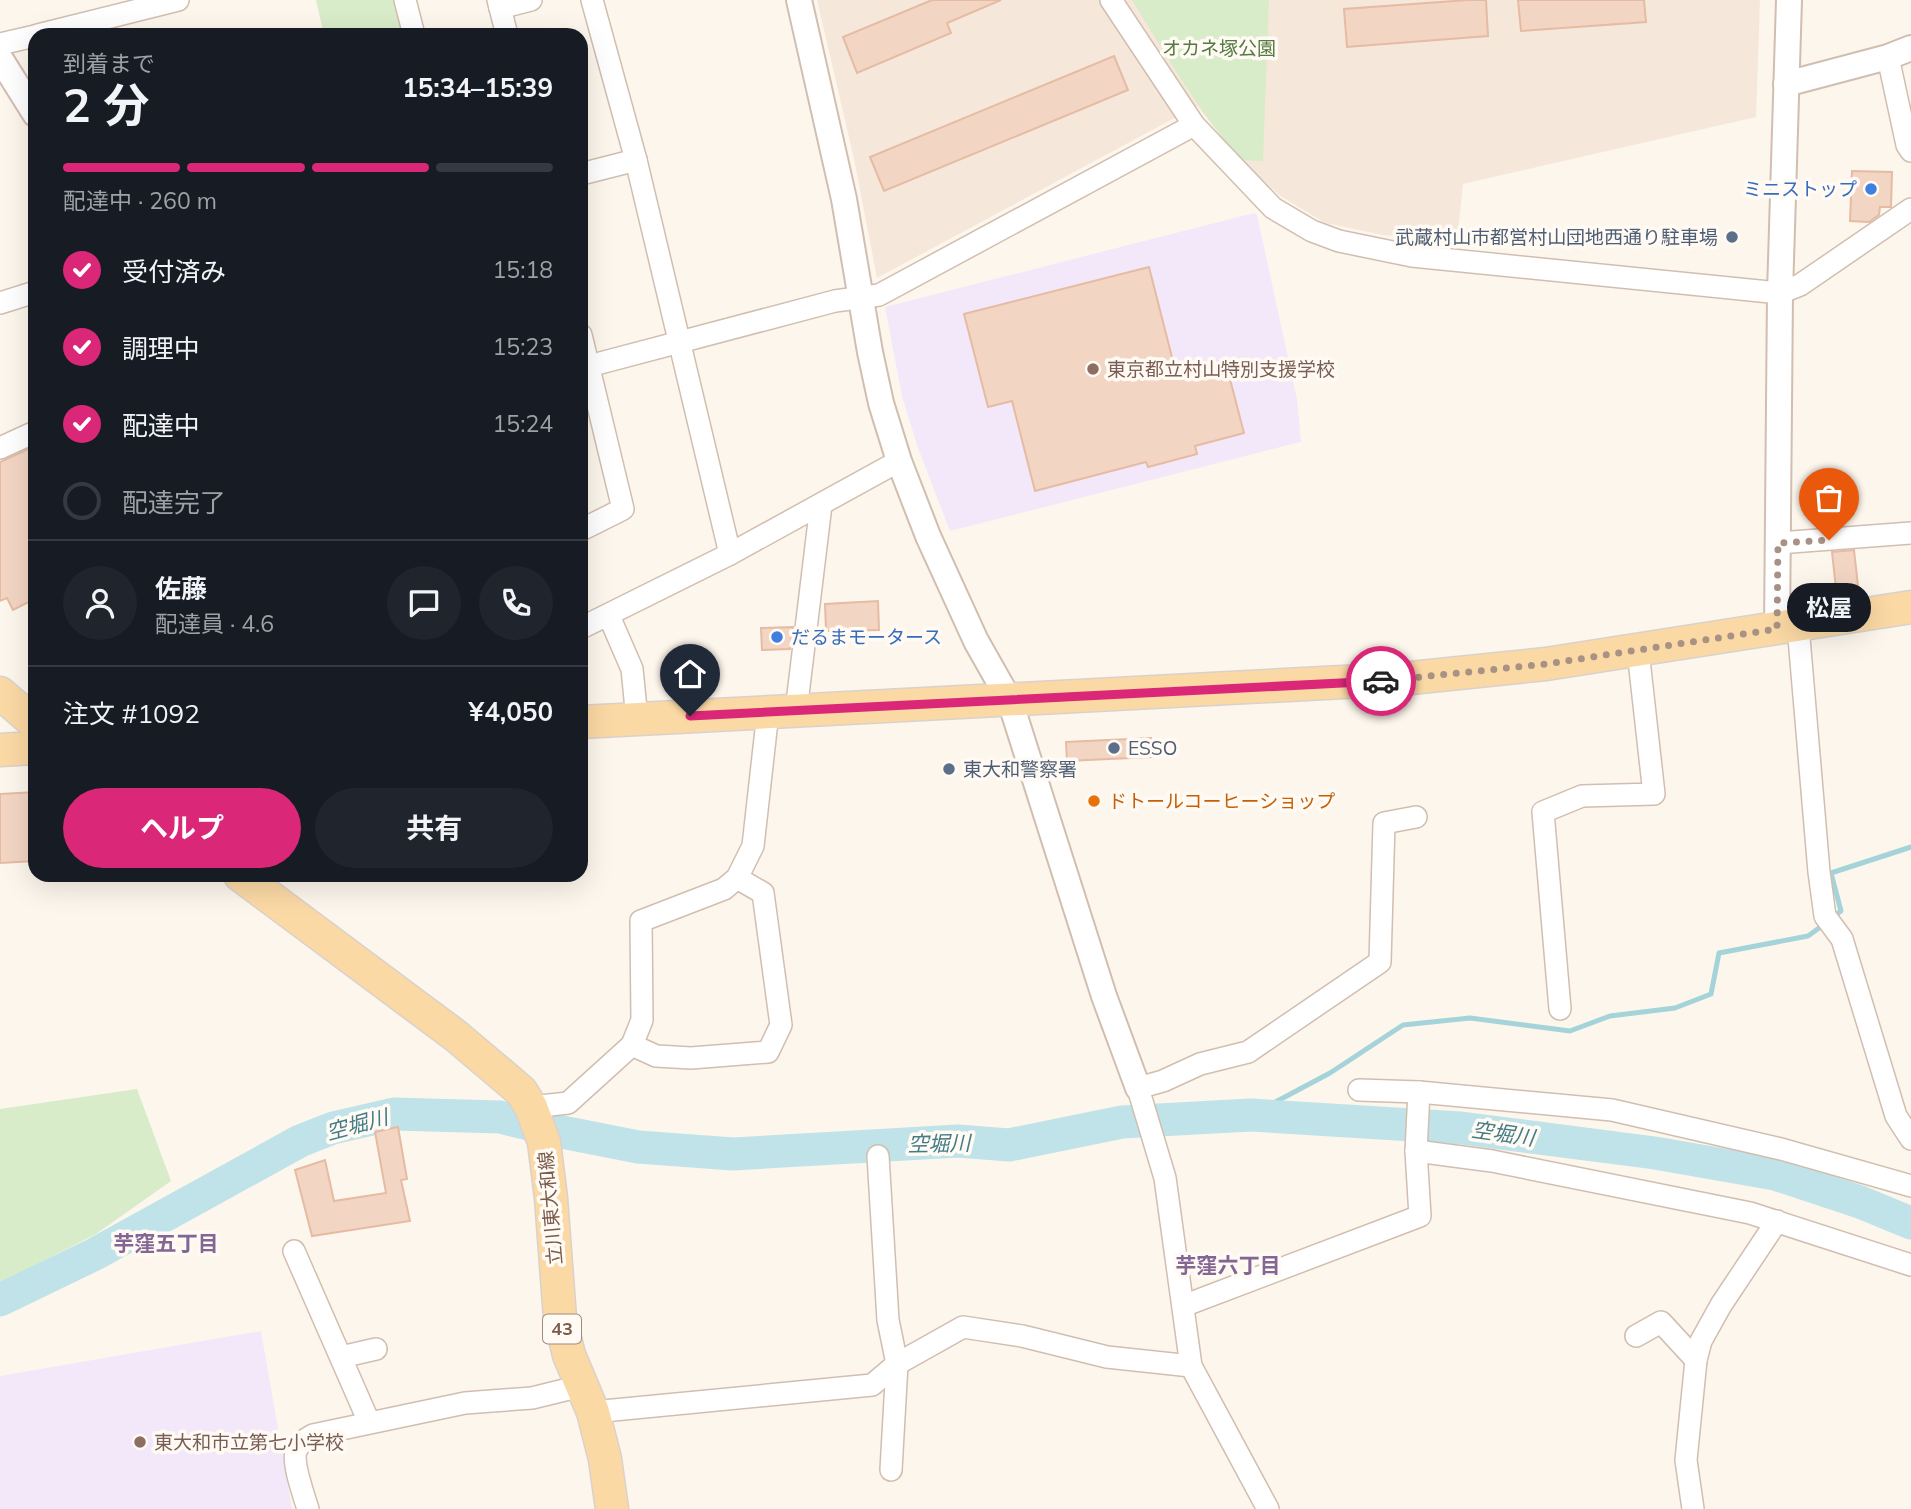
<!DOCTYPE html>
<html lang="ja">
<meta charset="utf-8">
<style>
:root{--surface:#171b24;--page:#20242c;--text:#f1f3f6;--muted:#9ea1a6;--line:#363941;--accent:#db2777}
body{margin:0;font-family:Mulish,"Noto Sans JP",sans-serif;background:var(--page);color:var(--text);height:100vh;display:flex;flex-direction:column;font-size:26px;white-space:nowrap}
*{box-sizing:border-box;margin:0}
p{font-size:23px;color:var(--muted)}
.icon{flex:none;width:38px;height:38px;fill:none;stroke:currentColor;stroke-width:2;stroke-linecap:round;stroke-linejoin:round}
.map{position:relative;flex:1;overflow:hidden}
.details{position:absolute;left:28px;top:28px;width:560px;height:854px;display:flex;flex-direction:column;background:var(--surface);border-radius:21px;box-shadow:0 7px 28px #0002}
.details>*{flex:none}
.pin{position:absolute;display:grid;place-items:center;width:60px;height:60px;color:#fff;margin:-72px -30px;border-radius:50% 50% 50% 0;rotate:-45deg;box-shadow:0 0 7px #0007}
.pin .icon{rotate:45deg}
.courier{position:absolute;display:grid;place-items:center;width:70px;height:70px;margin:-35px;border:5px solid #db2777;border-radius:50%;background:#fff;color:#222;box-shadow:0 2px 9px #0007}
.bubble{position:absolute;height:49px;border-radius:24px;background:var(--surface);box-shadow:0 7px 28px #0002;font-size:23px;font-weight:700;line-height:49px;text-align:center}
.headline em{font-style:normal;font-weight:700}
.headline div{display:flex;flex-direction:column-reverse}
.headline{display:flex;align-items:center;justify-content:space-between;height:119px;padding:0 35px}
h1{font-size:46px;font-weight:700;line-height:52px}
.bar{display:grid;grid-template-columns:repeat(4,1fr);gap:10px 7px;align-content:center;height:84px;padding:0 35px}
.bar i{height:9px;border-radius:5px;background:var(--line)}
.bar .current{background:var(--accent)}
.bar p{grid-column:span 4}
.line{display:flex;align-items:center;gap:18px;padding:0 35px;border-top:2px solid var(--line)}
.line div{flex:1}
.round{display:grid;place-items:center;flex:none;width:74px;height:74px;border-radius:37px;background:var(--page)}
ol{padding:0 35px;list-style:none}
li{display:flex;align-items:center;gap:21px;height:77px}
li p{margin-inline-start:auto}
li .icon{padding:7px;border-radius:50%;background:var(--accent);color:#fff;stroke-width:4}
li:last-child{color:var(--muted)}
li i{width:38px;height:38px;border:4px solid var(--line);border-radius:50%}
.cta{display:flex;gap:14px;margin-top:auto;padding:14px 35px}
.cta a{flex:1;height:80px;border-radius:42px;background:var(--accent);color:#fff;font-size:28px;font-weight:700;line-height:80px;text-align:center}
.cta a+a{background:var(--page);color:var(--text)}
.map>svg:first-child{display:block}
.residential{fill:#f5e8da}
.education{fill:#f3e8fa}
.green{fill:#d8ecc9}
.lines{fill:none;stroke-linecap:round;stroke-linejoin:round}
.stream{stroke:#a5d3da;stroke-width:5}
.river{stroke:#bfe3e8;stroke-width:33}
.building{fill:#f3d5c3;stroke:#e6bba3;stroke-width:2}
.minor-casing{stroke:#d1beb0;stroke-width:24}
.tertiary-casing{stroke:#d1beb0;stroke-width:28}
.primary-casing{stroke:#dad1cd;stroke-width:35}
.minor{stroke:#fff;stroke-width:21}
.tertiary{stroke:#fff;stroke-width:24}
.primary{stroke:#fbd9a5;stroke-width:32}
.done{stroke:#a89285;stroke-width:7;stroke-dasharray:0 12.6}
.route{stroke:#db2777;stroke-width:9}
.shop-dot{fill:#3f7fe0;stroke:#fffaf3;stroke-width:2.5}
.service-dot{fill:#5c6f8a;stroke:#fffaf3;stroke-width:2.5}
.education-dot{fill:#8d6e63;stroke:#fffaf3;stroke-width:2.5}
.food-dot{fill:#e8710a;stroke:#fffaf3;stroke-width:2.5}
.labels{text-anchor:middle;stroke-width:7;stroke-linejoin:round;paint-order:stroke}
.shield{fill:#fffaf3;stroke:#a28b7f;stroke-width:2}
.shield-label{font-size:18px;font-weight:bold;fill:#7a5c4d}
.park-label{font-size:19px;fill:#537a41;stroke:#fffaf3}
.shop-label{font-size:19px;fill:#366cbe;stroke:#fffaf3;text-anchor:end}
.service-label{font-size:19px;fill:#4e5e75;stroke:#fffaf3;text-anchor:start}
.education-label{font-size:19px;fill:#785e54;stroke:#fffaf3;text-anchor:start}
.food-label{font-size:19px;fill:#c56008;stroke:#fffaf3;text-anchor:start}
.street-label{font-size:19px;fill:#7a5c4d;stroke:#fffaf3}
.water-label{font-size:21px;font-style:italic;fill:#437c86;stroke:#fffaf3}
.neighbourhood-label{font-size:21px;font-weight:bold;fill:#846695;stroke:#fffaf3}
</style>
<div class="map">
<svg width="1911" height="1509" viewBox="0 0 1911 1509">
<rect width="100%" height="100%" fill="#fdf6ec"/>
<path class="residential" d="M 817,0 L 1760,0 L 1756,117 L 1463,184 L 1457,242 L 1383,235 L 1325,223 L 1279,195 L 1241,160 L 1197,106 L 877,278 L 854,159 Z"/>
<g class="education">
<path d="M 1254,213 L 1257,215 L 1297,399 L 1301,442 L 950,531 L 918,448 L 902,396 L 885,307 Z"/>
<path d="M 261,1331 L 292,1509 L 0,1509 L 0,1376 Z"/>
</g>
<g class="green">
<path d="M 316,0 L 399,0 L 405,27 L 374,35 L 324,35 Z"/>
<path d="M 1132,0 L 1269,0 L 1263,161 L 1241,160 C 1198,111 1166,55 1132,0 Z"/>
<path d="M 137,1089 L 171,1181 L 96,1234 L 0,1283 L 0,1109 Z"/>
</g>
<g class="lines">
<g class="stream">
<path d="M 1833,917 L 1841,911 L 1831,873 L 1911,847"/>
<path d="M 1251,1115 L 1330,1073 L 1403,1025 L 1470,1018 L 1570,1031 L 1610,1016 L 1675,1008 L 1711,994 L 1719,953 L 1808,936 L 1826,923"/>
</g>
<path class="river" d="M 0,1300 L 95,1254 L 300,1141 L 333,1128 L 394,1114 L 500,1117 L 557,1131 L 638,1147 L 733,1154 L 958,1141 L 1009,1145 L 1122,1122 L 1251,1115 L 1461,1128 L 1655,1153 L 1775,1174 L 1860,1202 L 1911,1223"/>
</g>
<g class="building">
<path d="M 932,0 L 1001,0 L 947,23 L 951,33 L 857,73 L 843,37 Z"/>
<path d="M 1468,0 L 1486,0 L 1488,36 L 1347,47 L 1344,9 Z"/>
<path d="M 1518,0 L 1644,0 L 1646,22 L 1521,31 Z"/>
<path d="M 1114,56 L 1128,90 L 884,191 L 870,157 Z"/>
<path d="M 1852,171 L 1892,172 L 1891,207 L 1880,207 L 1879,215 L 1869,222 L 1850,221 Z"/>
<path d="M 1149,267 L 1176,373 L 1225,360 L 1244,433 L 1195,446 L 1197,454 L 1148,467 L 1146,462 L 1035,491 L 1012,401 L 988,407 L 964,314 Z"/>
<path d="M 35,446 L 35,599 L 13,610 L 7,598 L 0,601 L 0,462 Z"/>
<path d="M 1854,550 L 1858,586 L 1836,589 L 1832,552 Z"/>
<path d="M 878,601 L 879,630 L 826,631 L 825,604 Z"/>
<path d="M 793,627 L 790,649 L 762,650 L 761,628 Z"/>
<path d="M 1151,738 L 1152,757 L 1067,761 L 1066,742 Z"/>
<path d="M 35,792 L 35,861 L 0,863 L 0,794 Z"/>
<path d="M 398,1127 L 407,1179 L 401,1180 L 410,1221 L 312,1236 L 295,1170 L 325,1160 L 334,1201 L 386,1193 L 375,1132 Z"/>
</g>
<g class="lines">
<g class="minor-casing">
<g id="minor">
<path d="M 405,0 L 414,35"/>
<path d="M 498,0 L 507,35"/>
<path d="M 592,0 L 636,160 L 730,554"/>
<path d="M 1111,0 L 1194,125 L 1273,208 L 1312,231 L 1339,241 L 1412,256 L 1780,293 L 1800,285 L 1911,209"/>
<path d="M 500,8 L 531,0"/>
<path d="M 38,35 L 178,0"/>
<path d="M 0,44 L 35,36"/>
<path d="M 1888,57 L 1907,145 L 1911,151"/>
<path d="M 581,174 L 636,160"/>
<path d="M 0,303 L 35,292"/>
<path d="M 581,335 L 623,509 L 581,530"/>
<path d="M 589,366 L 835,301 L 879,295 L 1194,125"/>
<path d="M 0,448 L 35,432"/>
<path d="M 1778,543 L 1911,533"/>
<path d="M 609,616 L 632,669 L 637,719"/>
<path d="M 1798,626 L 1819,872 L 1825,916 L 1842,939 L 1896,1116 L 1911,1139"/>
<path d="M 581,628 L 730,554 L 899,461"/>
<path d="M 796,711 L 821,505"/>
<path d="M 1560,1009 L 1543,812 L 1582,796 L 1654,794 L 1638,651"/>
<path d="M 632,1045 L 656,1056 L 691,1058 L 768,1052 L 781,1025 L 763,893 L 737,878"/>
<path d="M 1359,1090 L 1419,1092 L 1612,1110 L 1781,1149 L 1911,1186"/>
<path d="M 531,1107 L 568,1103 L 632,1045 L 642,1020 L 641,921 L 724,889 L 737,878 L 753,846 L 768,712"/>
<path d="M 1416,1151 L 1492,1161 L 1750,1213 L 1911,1265"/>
<path d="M 878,1156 L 888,1320 L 897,1364 L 891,1470"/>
<path d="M 294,1251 L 369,1422"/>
<path d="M 1183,1306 L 1420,1216 L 1416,1151 L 1419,1092"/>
<path d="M 1636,1336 L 1661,1322 L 1696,1360"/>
<path d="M 341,1357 L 376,1349"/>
<path d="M 593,1412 L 872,1385 L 897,1364 L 963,1327 L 1022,1336 L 1107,1357 L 1191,1366"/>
<path d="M 308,1509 C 304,1496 292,1463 296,1451 C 299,1443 306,1439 313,1435 L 465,1403 L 532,1398 L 581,1386"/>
<path d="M 1268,1509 L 1191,1366 L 1165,1178 L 1138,1088 L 1163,1081 L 1200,1064 L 1248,1052 L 1380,962 L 1384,823 L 1416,817"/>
<path d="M 1693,1509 L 1686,1460 L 1696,1360 L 1701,1341 L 1721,1305 L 1777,1221"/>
</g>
</g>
<g class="tertiary-casing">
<g id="tertiary">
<path d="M 799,0 L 844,199 L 870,352 L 881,403 L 899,461 L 928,536 L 976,641 L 1010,701 L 1104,996 L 1138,1088"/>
<path d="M 0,58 L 35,114"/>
<path d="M 1786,84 L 1888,57 L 1911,48"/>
<path d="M 1777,629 L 1780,293 L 1789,0"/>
</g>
</g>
<g class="primary-casing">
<g id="primary">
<path d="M 0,693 L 35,723"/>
<path d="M 581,722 L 1401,679 L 1546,664 L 1911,607"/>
<path d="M 0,750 L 35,748"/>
<path d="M 240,875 L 456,1036 L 521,1091 L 531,1107 L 544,1142 L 551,1198 L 560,1318 L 569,1355 L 593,1412 L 605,1459 L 612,1509"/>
</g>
</g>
<use href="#minor" class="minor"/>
<use href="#tertiary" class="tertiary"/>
<use href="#primary" class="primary"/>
</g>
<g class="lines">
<path class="done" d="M 1381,681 L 1546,664 L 1777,629 L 1778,543 L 1829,540"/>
<path class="route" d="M 690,716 L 1381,681"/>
</g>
<g class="shop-dot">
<circle cx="1871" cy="189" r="7"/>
<circle cx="777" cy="637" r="7"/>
</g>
<g class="service-dot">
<circle cx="1732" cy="237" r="7"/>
<circle cx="1114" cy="748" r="7"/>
<circle cx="949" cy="769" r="7"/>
</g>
<g class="education-dot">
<circle cx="1093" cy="369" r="7"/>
<circle cx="140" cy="1442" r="7"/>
</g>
<circle class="food-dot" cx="1094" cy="801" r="7"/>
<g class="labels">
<rect class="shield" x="543" y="1314.5" width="38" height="29" rx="5"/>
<g class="shield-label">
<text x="562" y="1335">43</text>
</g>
<g class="park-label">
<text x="1219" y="55">オカネ塚公園</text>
</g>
<g class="shop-label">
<text x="1857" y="196">ミニストップ</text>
<text x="791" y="644" text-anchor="start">だるまモータース</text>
</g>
<g class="service-label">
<text x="1718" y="244" text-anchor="end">武蔵村山市都営村山団地西通り駐車場</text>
<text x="1128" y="755">ESSO</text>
<text x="963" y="776">東大和警察署</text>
</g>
<g class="education-label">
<text x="1107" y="376">東京都立村山特別支援学校</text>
<text x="154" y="1449">東大和市立第七小学校</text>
</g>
<g class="food-label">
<text x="1108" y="808">ドトールコーヒーショップ</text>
</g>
<g class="street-label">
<text transform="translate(550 1208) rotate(-95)" y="7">立川東大和線</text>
</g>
<g class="water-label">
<text transform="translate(357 1125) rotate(-15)" y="7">空堀川</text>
<text transform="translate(1503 1134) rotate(8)" y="7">空堀川</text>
<text transform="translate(939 1144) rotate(-1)" y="7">空堀川</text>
</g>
<g class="neighbourhood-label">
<text x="166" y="1251">芋窪五丁目</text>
<text x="1228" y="1273">芋窪六丁目</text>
</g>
</g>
</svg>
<div class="pin" style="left:1829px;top:540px;background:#ea580c"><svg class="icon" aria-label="bag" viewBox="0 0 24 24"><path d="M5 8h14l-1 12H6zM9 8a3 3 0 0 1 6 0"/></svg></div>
<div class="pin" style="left:690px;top:716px;background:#1f2937"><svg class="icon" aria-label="home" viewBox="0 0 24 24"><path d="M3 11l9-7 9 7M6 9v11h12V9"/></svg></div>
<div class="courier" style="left:1381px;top:681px"><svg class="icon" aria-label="car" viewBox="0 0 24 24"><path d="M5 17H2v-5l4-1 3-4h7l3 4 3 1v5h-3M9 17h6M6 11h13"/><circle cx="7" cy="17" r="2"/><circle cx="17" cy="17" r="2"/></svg></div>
<div class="bubble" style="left:1787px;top:583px;width:84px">松屋</div>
<section class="details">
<div class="headline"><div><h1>2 分</h1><p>到着まで</p></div><em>15:34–15:39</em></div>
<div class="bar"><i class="current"></i><i class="current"></i><i class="current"></i><i></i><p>配達中 · 260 m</p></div>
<ol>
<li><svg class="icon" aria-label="check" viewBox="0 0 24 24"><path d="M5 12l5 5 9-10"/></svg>受付済み<p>15:18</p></li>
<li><svg class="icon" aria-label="check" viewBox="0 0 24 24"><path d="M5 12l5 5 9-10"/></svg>調理中<p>15:23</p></li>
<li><svg class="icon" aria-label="check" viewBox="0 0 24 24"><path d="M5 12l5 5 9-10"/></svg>配達中<p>15:24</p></li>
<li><i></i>配達完了</li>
</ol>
<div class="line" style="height:126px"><a class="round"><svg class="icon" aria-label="person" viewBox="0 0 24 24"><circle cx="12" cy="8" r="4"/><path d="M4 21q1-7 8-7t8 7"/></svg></a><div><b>佐藤</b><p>配達員 · 4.6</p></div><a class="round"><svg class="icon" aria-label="chat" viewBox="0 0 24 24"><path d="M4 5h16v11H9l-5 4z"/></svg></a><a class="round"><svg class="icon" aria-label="phone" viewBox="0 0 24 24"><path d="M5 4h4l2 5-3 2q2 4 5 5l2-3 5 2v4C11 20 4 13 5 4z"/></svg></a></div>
<div class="line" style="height:91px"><div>注文 #1092</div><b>¥4,050</b></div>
<div class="cta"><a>ヘルプ</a><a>共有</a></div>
</section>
</div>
